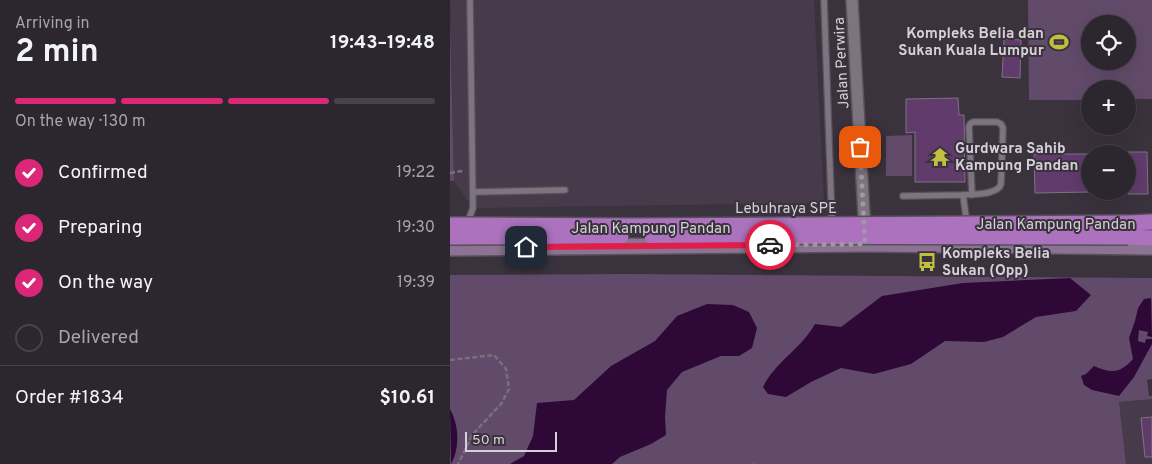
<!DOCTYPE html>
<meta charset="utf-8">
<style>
:root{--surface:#2c262e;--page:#342e36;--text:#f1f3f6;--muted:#a6a5aa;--line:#48434a;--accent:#db2777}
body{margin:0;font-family:Overpass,sans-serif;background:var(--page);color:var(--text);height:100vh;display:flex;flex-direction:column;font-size:19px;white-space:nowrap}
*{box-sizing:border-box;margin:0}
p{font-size:16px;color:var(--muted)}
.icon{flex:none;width:28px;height:28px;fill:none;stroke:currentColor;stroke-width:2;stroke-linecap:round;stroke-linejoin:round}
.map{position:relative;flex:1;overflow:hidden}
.side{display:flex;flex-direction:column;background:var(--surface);width:450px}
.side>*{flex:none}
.fabs{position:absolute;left:631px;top:15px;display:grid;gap:10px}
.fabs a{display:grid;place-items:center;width:55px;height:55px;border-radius:50%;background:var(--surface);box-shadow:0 5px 20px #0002,0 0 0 1px var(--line);font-size:25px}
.scale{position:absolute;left:15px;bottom:12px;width:92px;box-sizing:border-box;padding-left:5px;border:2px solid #d6d1d8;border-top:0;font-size:14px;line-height:18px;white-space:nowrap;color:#d6d1d8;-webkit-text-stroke:4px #3a323d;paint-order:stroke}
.pin{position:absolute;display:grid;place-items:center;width:42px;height:42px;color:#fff;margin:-21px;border-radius:10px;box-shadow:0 2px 8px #0006}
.courier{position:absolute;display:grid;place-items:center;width:50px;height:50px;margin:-25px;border:4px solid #e11d48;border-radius:50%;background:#fff;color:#222;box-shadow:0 1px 6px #0007}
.summary em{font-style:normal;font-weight:700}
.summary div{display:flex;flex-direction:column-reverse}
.summary{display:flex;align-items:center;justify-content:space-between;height:85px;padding:0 15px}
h1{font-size:32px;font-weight:700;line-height:38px}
.bar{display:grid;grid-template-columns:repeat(4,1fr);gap:8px 5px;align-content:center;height:60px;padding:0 15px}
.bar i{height:6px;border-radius:4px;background:var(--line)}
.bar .selected{background:var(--accent)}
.bar p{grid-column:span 4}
.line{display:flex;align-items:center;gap:12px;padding:0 15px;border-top:1px solid var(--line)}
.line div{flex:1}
ol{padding:0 15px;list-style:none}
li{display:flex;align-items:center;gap:15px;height:55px}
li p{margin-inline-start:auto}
li .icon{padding:5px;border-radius:50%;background:var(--accent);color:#fff;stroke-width:4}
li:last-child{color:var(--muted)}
li i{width:28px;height:28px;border:2px solid var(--line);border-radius:50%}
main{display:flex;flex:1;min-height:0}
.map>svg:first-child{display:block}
.built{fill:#473b4b}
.green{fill:#624b6a;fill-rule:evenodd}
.water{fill:#2e0938}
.building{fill:#613b6c;stroke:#7d7480}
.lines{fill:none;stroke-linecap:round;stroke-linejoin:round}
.lane-casing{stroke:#57515a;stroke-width:8}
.street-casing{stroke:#57515a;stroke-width:14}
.secondary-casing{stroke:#57515a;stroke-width:18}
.highway-casing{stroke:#57515a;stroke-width:18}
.path{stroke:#78717a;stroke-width:2.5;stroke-dasharray:5 2.5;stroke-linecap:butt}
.lane{stroke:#7e7480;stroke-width:5.5}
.street{stroke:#7e7480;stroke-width:11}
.secondary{stroke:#8c7393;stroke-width:15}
.highway{stroke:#ac72be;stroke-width:15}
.highway-bridge-casing{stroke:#57515a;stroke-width:18;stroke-linecap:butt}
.highway-bridge{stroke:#ac72be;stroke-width:15}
.done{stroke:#9f99a2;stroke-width:5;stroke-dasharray:0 9}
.route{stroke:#e11d48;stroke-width:6}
.labels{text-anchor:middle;stroke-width:4;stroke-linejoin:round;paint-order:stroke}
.poi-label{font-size:15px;font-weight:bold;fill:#d6d1d8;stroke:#3a323d;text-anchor:start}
.street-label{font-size:15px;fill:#d6d1d8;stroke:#3a323d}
</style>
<main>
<section class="side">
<div class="summary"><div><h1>2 min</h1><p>Arriving in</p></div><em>19:43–19:48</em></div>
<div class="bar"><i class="selected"></i><i class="selected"></i><i class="selected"></i><i></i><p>On the way · 130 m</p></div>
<ol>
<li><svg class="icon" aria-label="check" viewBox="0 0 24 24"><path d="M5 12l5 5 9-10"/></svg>Confirmed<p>19:22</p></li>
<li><svg class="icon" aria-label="check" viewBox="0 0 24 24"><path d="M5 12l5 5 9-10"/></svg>Preparing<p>19:30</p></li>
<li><svg class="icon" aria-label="check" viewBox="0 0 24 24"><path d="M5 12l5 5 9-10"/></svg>On the way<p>19:39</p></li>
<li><i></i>Delivered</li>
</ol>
<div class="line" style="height:65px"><div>Order #1834</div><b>$10.61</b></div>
</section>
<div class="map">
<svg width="702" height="464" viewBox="0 0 702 464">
<rect width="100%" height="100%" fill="#3a323d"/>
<g class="built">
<path d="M 0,0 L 364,0 L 374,203 L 23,208 L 4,181 Z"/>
<path d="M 702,399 L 702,464 L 676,464 L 669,402 Z"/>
</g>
<g class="green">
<path d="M 578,0 L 702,0 L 702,99 L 678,99 L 678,89 L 640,89 L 640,100 L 579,100 ZM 640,24 L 678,24 L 678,61 L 640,61 Z"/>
<path d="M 0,20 L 4,181 L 0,181 Z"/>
<path d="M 462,135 L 462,176 L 436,176 L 436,136 Z"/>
<path d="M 176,274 L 702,278 L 702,379 L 697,380 L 699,396 L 702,396 L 702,399 L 669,402 L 676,464 L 0,464 L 0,275 Z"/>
</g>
<g class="water">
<path d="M 620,278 L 641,295 L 626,311 L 586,317 L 553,337 L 534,342 L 495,341 L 461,364 L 424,374 L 391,368 L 361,382 L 336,397 L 318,394 L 313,387 C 325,362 351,349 365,324 L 391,327 L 432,296 L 513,283 Z"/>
<path d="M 701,298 L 702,337 L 697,336 L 698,332 L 689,330 L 688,341 L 695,343 L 696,339 L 702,339 L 702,344 L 684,377 L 669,396 L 642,390 L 634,385 L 631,376 L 636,374 L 644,366 C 663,374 670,373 683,359 L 679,338 L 685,321 L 688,308 L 694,299 Z"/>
<path d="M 257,304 L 283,305 L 299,312 L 307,328 L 302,348 L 289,356 L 271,356 L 232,372 L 217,390 L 215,417 L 216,435 L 201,444 L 170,457 L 162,464 L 60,464 L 74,456 L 83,436 L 87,403 L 124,400 L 161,366 L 205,341 L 227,316 Z"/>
<path d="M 0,409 C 9,425 10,448 1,464 Z"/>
</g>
<g class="building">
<path d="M 554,39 L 571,40 L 570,78 L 552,77 Z"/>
<path d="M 508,98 L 509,115 L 514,115 L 515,182 L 465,182 L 465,132 L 456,133 L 456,99 Z"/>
<path d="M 678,152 L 697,152 L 698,194 L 678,194 Z"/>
<path d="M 584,154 L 640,154 L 640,192 L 585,193 Z"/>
<path d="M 702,417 L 702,457 L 695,457 L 691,418 Z"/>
</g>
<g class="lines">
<g class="lane-casing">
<g id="lane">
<path d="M 374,0 L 382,224"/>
<path d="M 23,192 L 115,190"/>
<path d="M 513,195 L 517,224"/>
<path d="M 453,196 L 513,195 C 524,194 548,195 551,184 L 553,128 L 551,124 L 547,122 L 523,122 L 520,124 L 519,127 L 522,195"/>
<path d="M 17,224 L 23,208 L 20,0"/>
</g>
</g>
<g class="street-casing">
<path id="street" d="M 402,0 L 415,233"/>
</g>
<g class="secondary-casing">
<path id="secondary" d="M 0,248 L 415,244 L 702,247"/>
</g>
<g class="highway-casing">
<g id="highway">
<path d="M 680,223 L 702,222"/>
<path d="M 678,237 L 702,238"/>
</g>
</g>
<g class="path">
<path d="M 0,173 L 13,171"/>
<path d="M 0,360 L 44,355 L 56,369 L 59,389 L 51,404 L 23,434 L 8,464"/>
<path d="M 303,464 L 304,464"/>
</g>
<use href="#lane" class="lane"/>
<use href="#street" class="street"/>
<use href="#secondary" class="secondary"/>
<use href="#highway" class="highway"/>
<g class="highway-bridge-casing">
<g id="highway-bridge">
<path d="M 0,225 L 183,226 L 680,223"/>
<path d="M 202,236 L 678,237"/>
<path d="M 0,237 L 171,236"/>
</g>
</g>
<use href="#highway-bridge" class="highway-bridge"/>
</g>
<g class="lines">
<path class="done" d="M 320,245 L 415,244 L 410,147"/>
<path class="route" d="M 76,247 L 320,245"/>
</g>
<defs>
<g id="stadium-bare" transform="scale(1.5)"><path d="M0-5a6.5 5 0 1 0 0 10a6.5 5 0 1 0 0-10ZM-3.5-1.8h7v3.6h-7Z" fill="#c1be40" stroke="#3a323d" stroke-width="2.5" paint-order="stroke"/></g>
<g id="temple-bare" transform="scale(1.5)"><path d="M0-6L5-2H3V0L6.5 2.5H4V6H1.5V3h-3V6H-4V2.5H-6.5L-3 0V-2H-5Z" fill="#c1be40" stroke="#3a323d" stroke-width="2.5" paint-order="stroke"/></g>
<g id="bus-bare" transform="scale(1.5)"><path d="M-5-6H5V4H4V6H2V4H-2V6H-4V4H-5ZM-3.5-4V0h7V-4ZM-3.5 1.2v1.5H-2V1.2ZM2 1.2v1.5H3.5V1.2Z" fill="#c1be40" stroke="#3a323d" stroke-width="2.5" paint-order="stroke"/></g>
</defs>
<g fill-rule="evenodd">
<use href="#stadium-bare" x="609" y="42"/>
<use href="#temple-bare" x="490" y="157"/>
<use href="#bus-bare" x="477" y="262"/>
</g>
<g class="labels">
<g class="poi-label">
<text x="594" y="38" text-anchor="end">Kompleks Belia dan<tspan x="594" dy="17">Sukan Kuala Lumpur</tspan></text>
<text x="505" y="153">Gurdwara Sahib<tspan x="505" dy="17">Kampung Pandan</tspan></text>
<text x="492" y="258">Kompleks Belia<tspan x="492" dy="17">Sukan (Opp)</tspan></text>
</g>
<g class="street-label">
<text transform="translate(391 63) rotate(-93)" y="5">Jalan Perwira</text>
<text x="336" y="213">Lebuhraya SPE</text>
<text x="606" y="229">Jalan Kampung Pandan</text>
<text x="201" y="233">Jalan Kampung Pandan</text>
</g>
</g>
</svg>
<div class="fabs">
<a><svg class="icon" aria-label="locate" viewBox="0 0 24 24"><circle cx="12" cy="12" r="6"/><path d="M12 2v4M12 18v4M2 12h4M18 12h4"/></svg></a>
<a>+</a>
<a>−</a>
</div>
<div class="scale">50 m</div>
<div class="pin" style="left:410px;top:147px;background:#ea580c"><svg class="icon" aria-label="bag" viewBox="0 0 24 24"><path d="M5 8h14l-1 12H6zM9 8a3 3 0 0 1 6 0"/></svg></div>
<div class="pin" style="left:76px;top:247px;background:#1f2937"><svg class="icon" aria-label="home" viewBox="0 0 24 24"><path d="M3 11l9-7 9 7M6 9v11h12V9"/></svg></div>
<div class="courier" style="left:320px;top:245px"><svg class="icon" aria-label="car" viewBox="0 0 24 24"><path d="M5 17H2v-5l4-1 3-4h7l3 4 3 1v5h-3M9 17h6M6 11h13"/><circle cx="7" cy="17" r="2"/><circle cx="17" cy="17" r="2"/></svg></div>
</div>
</main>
